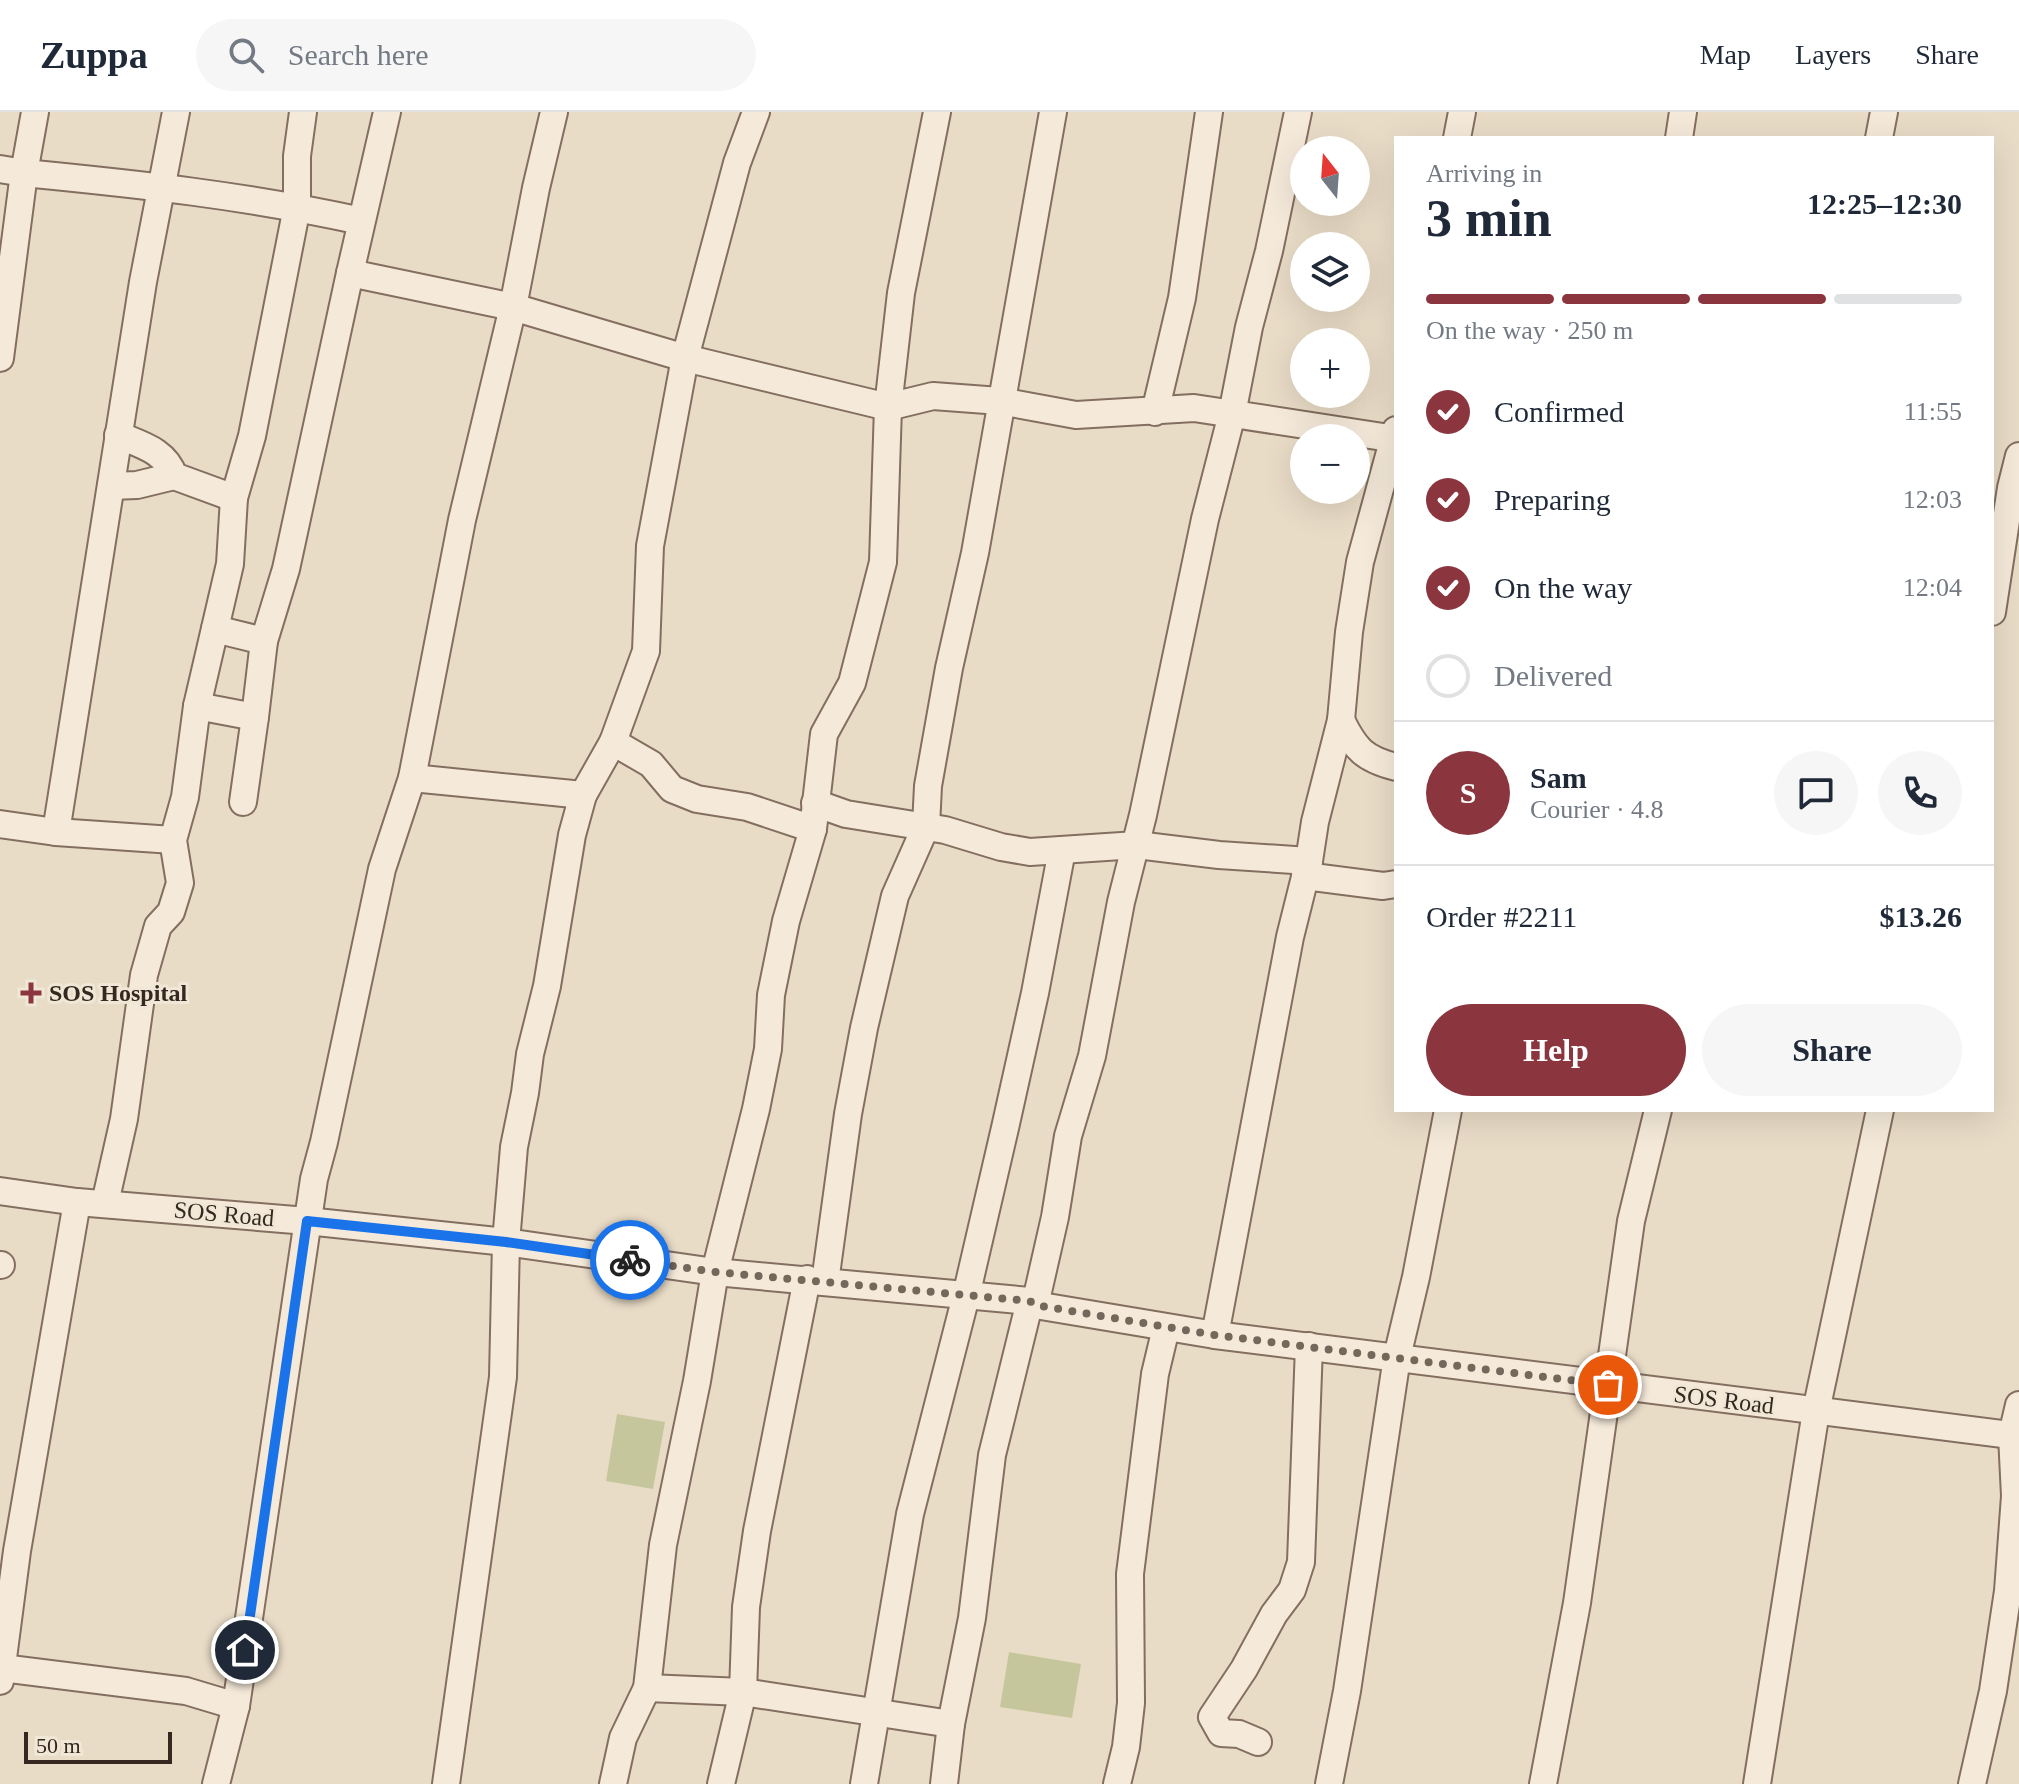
<!DOCTYPE html>
<meta charset="utf-8">
<style>
:root{--surface:#fff;--page:#f6f6f7;--text:#1f2937;--muted:#747a83;--line:#e0e1e3;--accent:#8b363f}
body{margin:0;font-family:Georgia,serif;background:var(--page);color:var(--text);height:100vh;display:flex;flex-direction:column;font-size:30px;white-space:nowrap}
*{box-sizing:border-box;margin:0}
p{font-size:26px;color:var(--muted)}
.icon{flex:none;width:44px;height:44px;fill:none;stroke:currentColor;stroke-width:2;stroke-linecap:round;stroke-linejoin:round}
.map{position:relative;flex:1;overflow:hidden}
.panel{position:absolute;left:1394px;top:24px;width:600px;height:976px;display:flex;flex-direction:column;background:var(--surface);border-radius:0px;box-shadow:0 8px 32px #0002}
.panel>*{flex:none}
.needle{width:52px;rotate:343deg}
.fabs{position:absolute;left:1290px;top:24px;display:grid;gap:16px}
.fabs a{display:grid;place-items:center;width:80px;height:80px;border-radius:50%;background:var(--surface);box-shadow:0 8px 32px #0002;font-size:40px}
.scale{position:absolute;left:24px;bottom:20px;width:148px;box-sizing:border-box;padding-left:8px;border:4px solid #352821;border-top:0;font-size:22px;line-height:28px;white-space:nowrap;color:#352821;-webkit-text-stroke:6px #f1e7d6;paint-order:stroke}
.pin{position:absolute;display:grid;place-items:center;width:68px;height:68px;color:#fff;margin:-34px;border:4px solid #fff;border-radius:50%;box-shadow:0 2px 8px #0007}
.courier{position:absolute;display:grid;place-items:center;width:80px;height:80px;margin:-40px;border:6px solid #1a73e8;border-radius:50%;background:#fff;color:#222;box-shadow:0 2px 10px #0007}
.head em{font-style:normal;font-weight:600}
.head div{display:flex;flex-direction:column-reverse}
.head{display:flex;align-items:center;justify-content:space-between;height:136px;padding:0 32px}
h1{font-size:52px;font-weight:600;line-height:60px}
.bar{display:grid;grid-template-columns:repeat(4,1fr);gap:12px 8px;align-content:center;height:96px;padding:0 32px}
.bar i{height:10px;border-radius:6px;background:var(--line)}
.bar .active{background:var(--accent)}
.bar p{grid-column:span 4}
.line{display:flex;align-items:center;gap:20px;padding:0 32px;border-top:2px solid var(--line)}
.line div{flex:1}
.round{display:grid;place-items:center;flex:none;width:84px;height:84px;border-radius:42px;background:var(--page)}
ol{padding:0 32px;list-style:none}
li{display:flex;align-items:center;gap:24px;height:88px}
li p{margin-inline-start:auto}
li .icon{padding:8px;border-radius:50%;background:var(--accent);color:#fff;stroke-width:4}
li:last-child{color:var(--muted)}
li i{width:44px;height:44px;border:4px solid var(--line);border-radius:50%}
.primary-button{display:flex;gap:16px;margin-top:auto;padding:16px 32px}
.primary-button a{flex:1;height:92px;border-radius:48px;background:var(--accent);color:#fff;font-size:32px;font-weight:600;line-height:92px;text-align:center}
.primary-button a+a{background:var(--page);color:var(--text)}
header{display:flex;align-items:center;gap:48px;box-sizing:border-box;height:112px;padding:0 40px;background:var(--surface);border-bottom:2px solid var(--line)}
header strong{font-size:38px}
nav{display:flex;gap:44px;margin-inline-start:auto;font-size:28px}
.search{width:560px;height:72px;background:var(--page);display:flex;align-items:center;gap:20px;box-sizing:border-box;padding:0 28px;border-radius:44px;color:var(--muted);font-size:30px}
.map>svg:first-child{display:block}
.green{fill:#c6c69c}
.lines{fill:none;stroke-linecap:round;stroke-linejoin:round}
.minor-casing{stroke:#836e5f;stroke-width:30}
.minor{stroke:#f5eada;stroke-width:26}
.done{stroke:#74675b;stroke-width:8;stroke-dasharray:0 14.4}
.route{stroke:#1a73e8;stroke-width:10}
.poi-dot{fill:#8b363f;stroke:#f1e7d6;stroke-width:3}
.labels{text-anchor:middle;stroke-width:6;stroke-linejoin:round;paint-order:stroke}
.poi-label{font-size:24px;font-weight:bold;fill:#352821;stroke:#f1e7d6;text-anchor:start}
.street-label{font-size:24px;fill:#352821;stroke:#f1e7d6}
</style>
<header>
<strong>Zuppa</strong>
<div class="search"><svg class="icon" aria-label="search" viewBox="0 0 24 24"><circle cx="10" cy="10" r="6"/><path d="M15 15l6 6"/></svg>Search here</div>
<nav><a>Map</a><a>Layers</a><a>Share</a></nav>
</header>
<div class="map">
<svg width="2019" height="1672" viewBox="0 0 2019 1672">
<rect width="100%" height="100%" fill="#e9dcc7"/>
<g class="green">
<path d="M 617,1302 L 665,1310 L 653,1377 L 606,1369 Z"/>
<path d="M 1009,1540 L 1081,1552 L 1072,1606 L 1000,1595 Z"/>
</g>
<g class="lines">
<g class="minor-casing">
<g id="minor">
<path d="M 387,0 L 350,161 L 513,195 L 685,246 L 888,295 L 933,284 L 1000,289 L 1076,303 L 1194,296 L 1396,327"/>
<path d="M 1457,26 L 1462,0"/>
<path d="M 1679,26 L 1683,0"/>
<path d="M 1879,26 L 1884,0"/>
<path d="M 0,57 L 24,61 L 35,0"/>
<path d="M 0,246 L 24,61 C 137,72 249,84 361,109"/>
<path d="M 1155,300 L 1182,186 L 1209,0"/>
<path d="M 118,323 C 141,333 165,338 174,364 L 234,386"/>
<path d="M 111,374 L 137,373 L 174,364"/>
<path d="M 1992,500 L 2011,376 L 2019,344"/>
<path d="M 264,529 L 286,457 L 350,161"/>
<path d="M 197,594 L 255,605 L 264,529 L 215,517"/>
<path d="M 1341,608 C 1355,637 1364,647 1396,655"/>
<path d="M 613,630 L 646,539 L 650,434 L 685,246 L 737,51 L 756,0"/>
<path d="M 412,666 L 583,683 L 613,630 L 651,652 L 672,677 L 697,687 L 747,695 L 813,717"/>
<path d="M 243,690 L 255,605"/>
<path d="M 815,691 L 846,702 L 945,718 L 1001,735 L 1030,740 L 1137,733 L 1219,743 L 1309,749"/>
<path d="M 0,712 L 56,720 L 173,728"/>
<path d="M 56,720 L 143,170 L 176,0"/>
<path d="M 1305,764 L 1383,774 L 1396,772"/>
<path d="M 0,1079 L 77,1090 L 307,1109 L 506,1130 L 715,1160 L 1030,1189 L 1035,1193 L 1215,1223 L 2019,1324"/>
<path d="M 105,1091 L 124,1007 L 144,863 L 158,814 L 171,800 L 180,771 L 173,728 L 185,685 L 197,594 L 230,452 L 234,386 L 252,324 L 297,95 L 297,44 L 303,0"/>
<path d="M 0,1153 L 1,1153"/>
<path d="M 825,1170 L 848,1002 L 864,916 L 895,784 L 926,714 L 928,674 L 949,556 L 975,441 L 1053,0"/>
<path d="M 1035,1193 L 1055,1105 L 1068,1024 L 1092,944 L 1121,790 L 1143,703 L 1205,407 L 1232,302 L 1249,215 L 1269,139 L 1298,0"/>
<path d="M 1215,1223 L 1290,825 L 1309,749 L 1315,710 L 1341,608 L 1349,520 L 1360,450 L 1396,318"/>
<path d="M 2,1556 L 186,1579 L 236,1594"/>
<path d="M 0,1569 L 17,1439 L 77,1090"/>
<path d="M 647,1576 L 743,1580 L 951,1612"/>
<path d="M 1258,1630 L 1239,1622 L 1221,1621 L 1212,1605 L 1244,1557 L 1274,1502 L 1292,1478 L 1301,1450 L 1309,1234"/>
<path d="M 216,1672 L 236,1594 L 314,1067 L 324,1030 L 382,757 L 412,666 L 462,408 L 513,195 L 536,76 L 554,0"/>
<path d="M 446,1672 L 503,1265 L 506,1130 L 514,1035 L 525,981 L 530,942 L 547,874 L 572,723 L 583,683"/>
<path d="M 613,1672 L 623,1626 L 647,1576 L 663,1433 L 697,1269 L 715,1160 L 756,997 L 768,937 L 771,883 L 786,809 L 813,717 L 824,622 L 852,571 L 883,450 L 888,295 L 901,181 L 937,0"/>
<path d="M 721,1672 L 743,1580 L 746,1495 L 757,1419 L 807,1167"/>
<path d="M 864,1672 L 910,1402 L 966,1184 L 1005,1016 L 1035,881 L 1062,738"/>
<path d="M 944,1672 L 951,1612 L 972,1506 L 992,1343 L 1030,1189"/>
<path d="M 1117,1672 L 1126,1635 L 1131,1591 L 1130,1462 L 1155,1262 L 1166,1216"/>
<path d="M 1329,1672 L 1347,1579 L 1397,1245 L 1416,1165 L 1448,998"/>
<path d="M 1543,1672 L 1577,1491 L 1631,1109 L 1658,998"/>
<path d="M 1757,1672 L 1816,1299 L 1880,998"/>
<path d="M 1972,1672 L 1993,1579 L 2008,1479 L 2015,1384 L 2012,1323 L 2019,1293"/>
</g>
</g>
<use href="#minor" class="minor"/>
</g>
<g class="lines">
<path class="done" d="M 630,1148 L 715,1160 L 1030,1189 L 1035,1193 L 1215,1223 L 1608,1273"/>
<path class="route" d="M 245,1538 L 307,1109 L 506,1130 L 630,1148"/>
</g>
<path class="poi-dot" d="M27 869h8v8h8v8h-8v8h-8v-8h-8v-8h8z"/>
<g class="labels">
<g class="poi-label">
<text x="49" y="889">SOS Hospital</text>
</g>
<g class="street-label">
<text transform="translate(224 1102) rotate(5)" y="8">SOS Road</text>
<text transform="translate(1724 1288) rotate(7)" y="8">SOS Road</text>
</g>
</g>
</svg>
<div class="fabs">
<a><svg class="needle" viewBox="-14 -14 28 28"><path d="M0-13l5 13h-10z" fill="#e53935"/><path d="M0 13l5-13h-10z" fill="#747a83"/></svg></a>
<a><svg class="icon" aria-label="layers" viewBox="0 0 24 24"><path d="M12 4l9 5-9 5-9-5zM3 14l9 5 9-5"/></svg></a>
<a>+</a>
<a>−</a>
</div>
<div class="scale">50 m</div>
<div class="pin" style="left:1608px;top:1273px;background:#ea580c"><svg class="icon" aria-label="bag" viewBox="0 0 24 24"><path d="M5 8h14l-1 12H6zM9 8a3 3 0 0 1 6 0"/></svg></div>
<div class="pin" style="left:245px;top:1538px;background:#1f2937"><svg class="icon" aria-label="home" viewBox="0 0 24 24"><path d="M3 11l9-7 9 7M6 9v11h12V9"/></svg></div>
<div class="courier" style="left:630px;top:1148px"><svg class="icon" aria-label="bike" viewBox="0 0 24 24"><circle cx="6" cy="16" r="4"/><circle cx="18" cy="16" r="4"/><path d="M6 16l4-8h5l3 8M10 8l3 8H6M13 5h3"/></svg></div>
<section class="panel">
<div class="head"><div><h1>3 min</h1><p>Arriving in</p></div><em>12:25–12:30</em></div>
<div class="bar"><i class="active"></i><i class="active"></i><i class="active"></i><i></i><p>On the way · 250 m</p></div>
<ol>
<li><svg class="icon" aria-label="check" viewBox="0 0 24 24"><path d="M5 12l5 5 9-10"/></svg>Confirmed<p>11:55</p></li>
<li><svg class="icon" aria-label="check" viewBox="0 0 24 24"><path d="M5 12l5 5 9-10"/></svg>Preparing<p>12:03</p></li>
<li><svg class="icon" aria-label="check" viewBox="0 0 24 24"><path d="M5 12l5 5 9-10"/></svg>On the way<p>12:04</p></li>
<li><i></i>Delivered</li>
</ol>
<div class="line" style="height:144px"><b class="round" style="background:var(--accent);color:#fff">S</b><div><b>Sam</b><p>Courier · 4.8</p></div><a class="round"><svg class="icon" aria-label="chat" viewBox="0 0 24 24"><path d="M4 5h16v11H9l-5 4z"/></svg></a><a class="round"><svg class="icon" aria-label="phone" viewBox="0 0 24 24"><path d="M5 4h4l2 5-3 2q2 4 5 5l2-3 5 2v4C11 20 4 13 5 4z"/></svg></a></div>
<div class="line" style="height:104px"><div>Order #2211</div><b>$13.26</b></div>
<div class="primary-button"><a>Help</a><a>Share</a></div>
</section>
</div>
